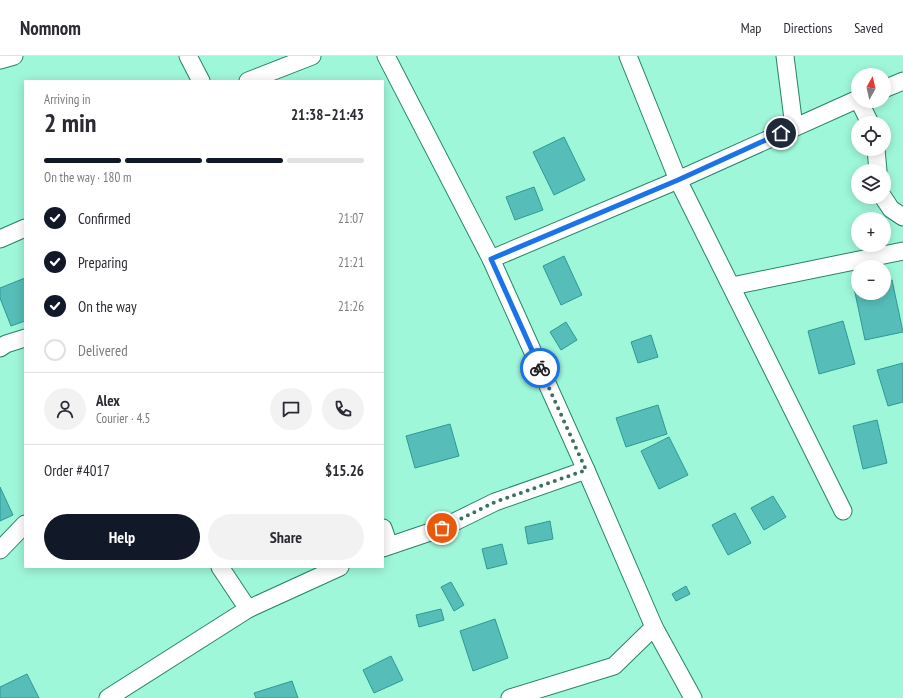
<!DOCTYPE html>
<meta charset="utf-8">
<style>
:root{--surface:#fff;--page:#f2f2f3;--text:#2b2b33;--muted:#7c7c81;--line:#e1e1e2;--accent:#111827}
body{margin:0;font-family:"PT Sans Narrow",sans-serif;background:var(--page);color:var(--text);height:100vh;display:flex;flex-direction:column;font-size:15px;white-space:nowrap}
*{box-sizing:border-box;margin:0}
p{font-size:13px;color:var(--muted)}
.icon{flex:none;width:22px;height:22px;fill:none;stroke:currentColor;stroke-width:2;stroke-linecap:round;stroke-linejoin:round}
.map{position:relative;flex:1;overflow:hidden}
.drawer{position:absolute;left:24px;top:24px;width:360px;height:488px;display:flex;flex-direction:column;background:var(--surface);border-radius:0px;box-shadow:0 2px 10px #0003}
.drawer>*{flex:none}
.needle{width:26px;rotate:8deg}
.buttons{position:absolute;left:851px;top:12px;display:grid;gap:8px}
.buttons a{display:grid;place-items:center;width:40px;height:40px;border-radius:50%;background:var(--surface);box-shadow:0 2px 10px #0003;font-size:20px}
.pin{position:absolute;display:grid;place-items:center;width:34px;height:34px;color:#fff;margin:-17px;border:2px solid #fff;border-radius:50%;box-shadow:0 1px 4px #0007}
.courier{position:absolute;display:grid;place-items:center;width:40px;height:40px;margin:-20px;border:3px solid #1a73e8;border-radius:50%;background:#fff;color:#222;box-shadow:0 1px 5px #0007}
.headline em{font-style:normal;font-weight:700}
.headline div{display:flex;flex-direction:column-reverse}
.headline{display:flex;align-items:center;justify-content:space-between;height:68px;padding:0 20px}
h1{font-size:26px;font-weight:700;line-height:30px}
.bar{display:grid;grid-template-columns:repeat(4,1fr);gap:6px 4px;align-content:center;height:48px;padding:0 20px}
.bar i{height:5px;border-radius:3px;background:var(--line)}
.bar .selected{background:var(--accent)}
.bar p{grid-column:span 4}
.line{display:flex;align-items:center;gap:10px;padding:0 20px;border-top:1px solid var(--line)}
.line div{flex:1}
.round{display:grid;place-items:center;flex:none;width:42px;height:42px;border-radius:21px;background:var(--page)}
ol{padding:0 20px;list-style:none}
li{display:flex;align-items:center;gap:12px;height:44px}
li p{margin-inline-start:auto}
li .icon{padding:4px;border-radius:50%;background:var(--accent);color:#fff;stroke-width:4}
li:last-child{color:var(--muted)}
li i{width:22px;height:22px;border:2px solid var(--line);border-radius:50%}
.cta{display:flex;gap:8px;margin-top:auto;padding:8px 20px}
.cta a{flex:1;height:46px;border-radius:24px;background:var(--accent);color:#fff;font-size:16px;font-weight:700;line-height:46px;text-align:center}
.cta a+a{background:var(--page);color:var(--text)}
header{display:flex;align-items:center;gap:24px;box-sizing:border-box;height:56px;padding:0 20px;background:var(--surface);border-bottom:1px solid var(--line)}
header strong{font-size:19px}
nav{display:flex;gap:22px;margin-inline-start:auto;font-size:14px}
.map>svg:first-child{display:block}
.building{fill:#57bdb8;stroke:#2d9995}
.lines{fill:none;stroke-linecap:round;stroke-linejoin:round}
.minor-casing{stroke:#26846a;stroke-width:19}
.minor{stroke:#fff;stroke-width:17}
.done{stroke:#3a7262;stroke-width:4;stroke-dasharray:0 7.2}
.route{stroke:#1a73e8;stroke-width:5}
</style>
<header>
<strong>Nomnom</strong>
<nav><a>Map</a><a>Directions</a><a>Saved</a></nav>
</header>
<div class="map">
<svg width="903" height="642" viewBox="0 0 903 642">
<rect width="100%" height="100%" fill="#9ff7da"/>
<g class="building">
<path d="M 564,81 L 585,124 L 554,139 L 533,96 Z"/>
<path d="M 534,131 L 543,154 L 515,164 L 506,141 Z"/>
<path d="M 564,200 L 582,239 L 561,249 L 543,210 Z"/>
<path d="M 25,222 L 25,265 L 11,270 L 0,242 L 0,232 Z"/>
<path d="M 892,224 L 903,276 L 865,284 L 854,232 L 858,231 L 858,237 L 884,237 L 884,226 Z"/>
<path d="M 843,265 L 855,308 L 819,318 L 808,275 Z"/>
<path d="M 566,266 L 577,284 L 561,294 L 550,276 Z"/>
<path d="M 651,279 L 658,301 L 638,307 L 631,286 Z"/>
<path d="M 903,307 L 903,346 L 888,350 L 877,314 Z"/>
<path d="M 658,349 L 667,378 L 626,391 L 616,362 Z"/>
<path d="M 877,364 L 887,407 L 863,413 L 853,370 Z"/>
<path d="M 450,368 L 459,400 L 415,412 L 406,380 Z"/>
<path d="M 669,381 L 688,419 L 659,433 L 641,395 Z"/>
<path d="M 0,431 L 13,459 L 0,465 Z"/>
<path d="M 773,440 L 786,461 L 764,474 L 751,452 Z"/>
<path d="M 735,457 L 751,487 L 728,499 L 712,469 Z"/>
<path d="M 550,465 L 553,483 L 528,488 L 525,471 Z"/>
<path d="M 502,488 L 507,508 L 487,513 L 482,493 Z"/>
<path d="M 451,526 L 464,549 L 454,555 L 441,531 Z"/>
<path d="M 686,530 L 690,538 L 676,545 L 672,538 Z"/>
<path d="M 441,553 L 444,564 L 419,571 L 416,559 Z"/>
<path d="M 495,563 L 508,602 L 473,615 L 460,575 Z"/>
<path d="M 391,600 L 403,624 L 374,637 L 363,614 Z"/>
<path d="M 27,618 L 39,642 L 0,642 L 0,631 Z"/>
<path d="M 292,625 L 298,642 L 256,642 L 254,637 Z"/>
</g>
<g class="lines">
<g class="minor-casing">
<g id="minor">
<path d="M 188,0 L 201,25"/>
<path d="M 386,0 L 491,203 L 586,414 L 654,571 L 693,642"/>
<path d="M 628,0 L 678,124 L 843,455"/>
<path d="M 785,0 L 794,71"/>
<path d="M 0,4 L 14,0"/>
<path d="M 248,25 L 312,0"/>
<path d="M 884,33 L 903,25"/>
<path d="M 859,45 L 870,67"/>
<path d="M 876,93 L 878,115"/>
<path d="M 883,141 L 891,153 L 903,161"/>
<path d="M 0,183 L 25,172"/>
<path d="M 491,203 L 678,124 L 858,43"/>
<path d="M 732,230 L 903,195"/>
<path d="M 0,292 L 6,288 L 25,282"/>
<path d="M 383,472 L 389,489"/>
<path d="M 383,492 L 442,472 L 495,446 L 586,414"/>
<path d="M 0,494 L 25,468"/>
<path d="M 220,511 L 248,553"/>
<path d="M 108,642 L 248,553 L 340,511"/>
<path d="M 510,642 L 614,610 L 654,571"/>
</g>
</g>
<use href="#minor" class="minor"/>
</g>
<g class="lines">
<path class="done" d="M 442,472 L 495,446 L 586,414 L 540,312"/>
<path class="route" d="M 540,312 L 491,203 L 678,124 L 781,77"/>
</g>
</svg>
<div class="buttons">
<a><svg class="needle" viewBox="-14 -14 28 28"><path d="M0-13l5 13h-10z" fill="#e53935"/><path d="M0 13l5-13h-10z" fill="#7c7c81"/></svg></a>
<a><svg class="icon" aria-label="locate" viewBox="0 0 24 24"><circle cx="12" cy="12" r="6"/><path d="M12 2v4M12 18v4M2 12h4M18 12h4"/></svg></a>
<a><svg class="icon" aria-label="layers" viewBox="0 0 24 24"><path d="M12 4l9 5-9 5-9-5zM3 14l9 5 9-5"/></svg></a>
<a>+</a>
<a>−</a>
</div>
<div class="pin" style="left:442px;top:472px;background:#ea580c"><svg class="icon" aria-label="bag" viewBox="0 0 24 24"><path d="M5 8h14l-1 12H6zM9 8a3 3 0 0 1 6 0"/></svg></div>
<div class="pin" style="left:781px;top:77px;background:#1f2937"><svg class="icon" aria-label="home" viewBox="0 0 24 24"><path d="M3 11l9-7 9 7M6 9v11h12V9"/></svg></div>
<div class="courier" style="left:540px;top:312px"><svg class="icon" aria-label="bike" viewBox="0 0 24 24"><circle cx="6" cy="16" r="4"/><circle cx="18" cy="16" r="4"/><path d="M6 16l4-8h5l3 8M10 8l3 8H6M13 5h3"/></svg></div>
<section class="drawer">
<div class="headline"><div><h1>2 min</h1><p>Arriving in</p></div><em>21:38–21:43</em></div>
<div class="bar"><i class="selected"></i><i class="selected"></i><i class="selected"></i><i></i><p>On the way · 180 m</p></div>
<ol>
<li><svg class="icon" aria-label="check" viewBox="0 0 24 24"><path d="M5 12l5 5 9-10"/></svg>Confirmed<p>21:07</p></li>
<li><svg class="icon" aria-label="check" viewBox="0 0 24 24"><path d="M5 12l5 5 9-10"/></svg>Preparing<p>21:21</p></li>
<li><svg class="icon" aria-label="check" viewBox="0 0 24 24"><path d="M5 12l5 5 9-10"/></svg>On the way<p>21:26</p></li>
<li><i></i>Delivered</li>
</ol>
<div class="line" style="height:72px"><a class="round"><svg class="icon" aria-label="person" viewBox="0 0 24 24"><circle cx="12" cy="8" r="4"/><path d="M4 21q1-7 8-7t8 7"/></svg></a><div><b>Alex</b><p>Courier · 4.5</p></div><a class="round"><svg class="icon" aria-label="chat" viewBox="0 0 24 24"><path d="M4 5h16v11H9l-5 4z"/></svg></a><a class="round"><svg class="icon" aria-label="phone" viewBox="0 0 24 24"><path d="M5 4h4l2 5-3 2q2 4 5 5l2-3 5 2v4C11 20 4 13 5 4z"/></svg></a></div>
<div class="line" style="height:52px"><div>Order #4017</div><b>$15.26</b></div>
<div class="cta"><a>Help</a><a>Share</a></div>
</section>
</div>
